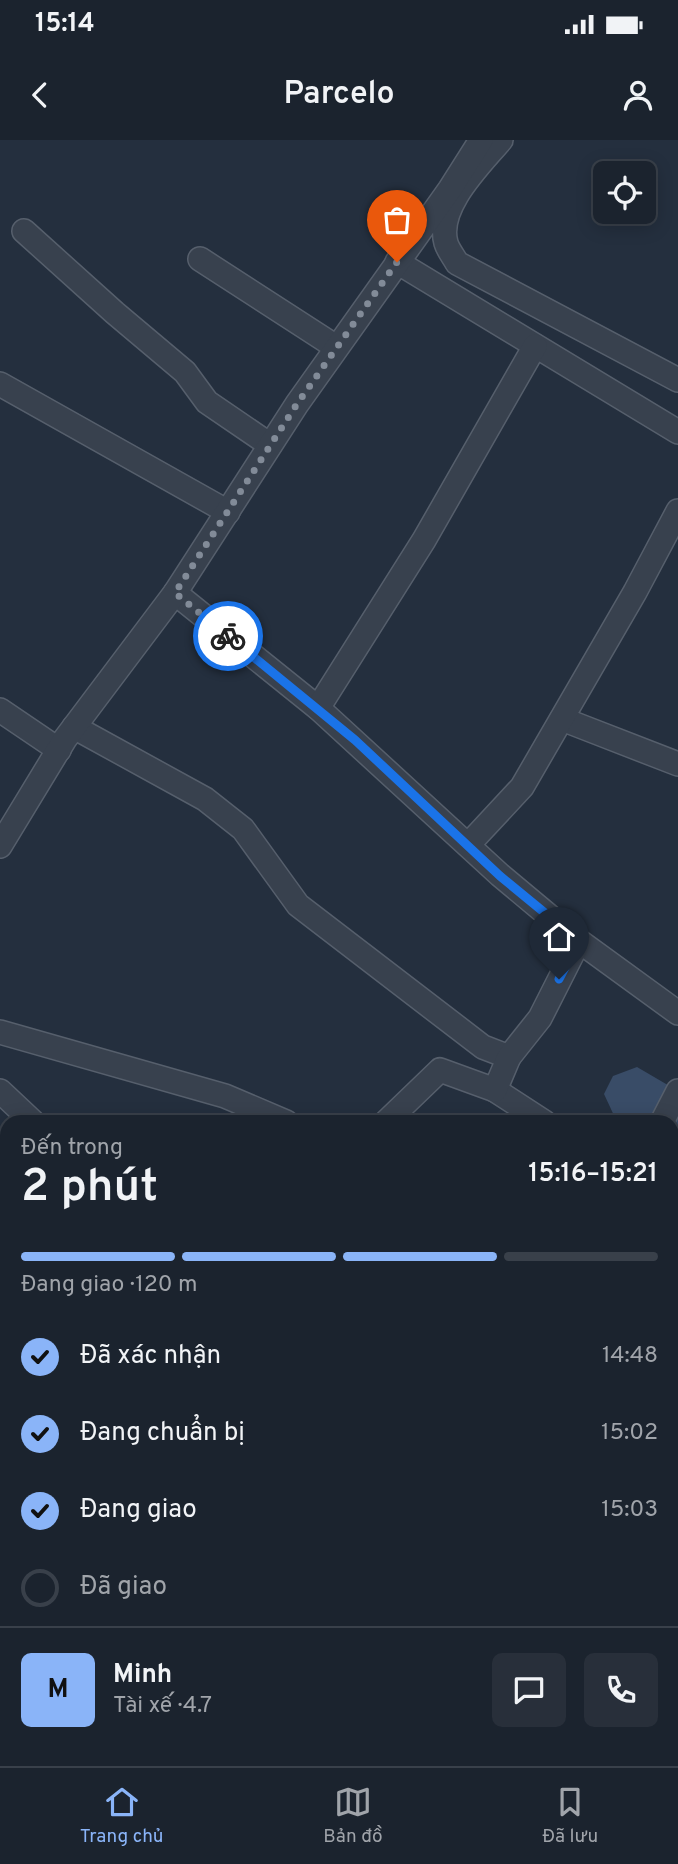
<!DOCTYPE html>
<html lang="vi">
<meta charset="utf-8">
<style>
:root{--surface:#1b232e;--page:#282f3a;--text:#f1f3f6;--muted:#a0a4aa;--line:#39404a;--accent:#8ab4f8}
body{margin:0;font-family:Overpass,sans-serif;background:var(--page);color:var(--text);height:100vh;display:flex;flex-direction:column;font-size:26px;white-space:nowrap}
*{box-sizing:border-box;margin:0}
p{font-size:23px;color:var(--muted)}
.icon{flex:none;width:38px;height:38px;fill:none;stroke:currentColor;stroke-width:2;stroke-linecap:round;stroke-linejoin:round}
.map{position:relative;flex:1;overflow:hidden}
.side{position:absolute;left:0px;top:975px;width:679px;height:653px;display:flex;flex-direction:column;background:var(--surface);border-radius:21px 21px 0 0;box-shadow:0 4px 18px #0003,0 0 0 2px var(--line)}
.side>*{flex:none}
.fabs{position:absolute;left:593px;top:21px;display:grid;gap:14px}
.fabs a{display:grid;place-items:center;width:63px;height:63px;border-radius:10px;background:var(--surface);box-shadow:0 4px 18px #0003,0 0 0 2px var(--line);font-size:35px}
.pin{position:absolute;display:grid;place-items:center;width:60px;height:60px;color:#fff;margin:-72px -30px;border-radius:50% 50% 50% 0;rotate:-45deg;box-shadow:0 0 7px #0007}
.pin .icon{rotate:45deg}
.courier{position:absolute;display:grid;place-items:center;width:70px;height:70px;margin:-35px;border:5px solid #1a73e8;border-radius:50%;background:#fff;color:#222;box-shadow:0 2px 9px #0007}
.overview em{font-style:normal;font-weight:600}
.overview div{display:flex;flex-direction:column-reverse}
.overview{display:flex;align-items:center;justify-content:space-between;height:119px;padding:0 21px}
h1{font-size:46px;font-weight:600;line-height:52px}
.bar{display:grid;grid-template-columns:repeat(4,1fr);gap:10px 7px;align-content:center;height:84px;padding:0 21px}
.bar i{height:9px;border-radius:5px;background:var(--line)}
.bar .active{background:var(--accent)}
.bar p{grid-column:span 4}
.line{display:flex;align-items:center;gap:18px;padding:0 21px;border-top:2px solid var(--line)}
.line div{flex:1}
.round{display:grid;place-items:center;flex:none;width:74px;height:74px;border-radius:10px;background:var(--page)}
ol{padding:0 21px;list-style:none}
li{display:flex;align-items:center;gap:21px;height:77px}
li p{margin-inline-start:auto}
li .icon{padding:7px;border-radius:50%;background:var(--accent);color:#111;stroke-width:4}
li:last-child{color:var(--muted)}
li i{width:38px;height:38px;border:4px solid var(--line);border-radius:50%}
.status{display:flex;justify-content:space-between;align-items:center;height:49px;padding:0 35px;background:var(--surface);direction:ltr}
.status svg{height:19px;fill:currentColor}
header{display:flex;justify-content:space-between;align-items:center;height:91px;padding:0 21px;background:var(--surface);font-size:32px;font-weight:600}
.tab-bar{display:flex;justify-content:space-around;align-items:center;height:98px;border-top:2px solid var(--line);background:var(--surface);font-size:19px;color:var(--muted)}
.tab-bar a{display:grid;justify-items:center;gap:4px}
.tab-bar .active{color:var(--accent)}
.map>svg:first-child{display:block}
.water{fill:#394c67}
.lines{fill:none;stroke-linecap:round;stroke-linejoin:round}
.street-casing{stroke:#565f6c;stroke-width:26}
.street{stroke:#38414e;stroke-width:23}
.done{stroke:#828b98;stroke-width:7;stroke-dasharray:0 12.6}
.route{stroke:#1a73e8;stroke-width:9}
</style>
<div class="status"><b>15:14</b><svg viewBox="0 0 49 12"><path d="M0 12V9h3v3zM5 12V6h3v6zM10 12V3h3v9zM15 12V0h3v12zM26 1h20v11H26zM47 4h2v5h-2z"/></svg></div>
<header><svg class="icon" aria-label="back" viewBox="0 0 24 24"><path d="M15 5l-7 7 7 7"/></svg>Parcelo<svg class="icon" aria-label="person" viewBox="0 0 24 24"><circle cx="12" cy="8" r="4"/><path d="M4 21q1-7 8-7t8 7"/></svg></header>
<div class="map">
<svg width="678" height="1626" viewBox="0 0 678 1626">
<rect width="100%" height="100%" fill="#242f3e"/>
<g class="water">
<path d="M 637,927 L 678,951 L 678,1026 L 672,1023 L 672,982 L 617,982 L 604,954 L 613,936 Z"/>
<path d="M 0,987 L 7,993 L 7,1104 L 0,1111 Z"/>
<path d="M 678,1258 L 678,1344 L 672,1341 L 672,1260 Z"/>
</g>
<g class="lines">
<g class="street-casing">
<g id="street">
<path d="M 501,0 C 480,25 436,67 446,103 C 448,110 454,117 457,123 L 678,240"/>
<path d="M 24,91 L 115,173 L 185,232 L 207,262 L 270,305"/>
<path d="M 200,119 L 336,207"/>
<path d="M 397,122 L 678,292"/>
<path d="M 0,244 L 228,372"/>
<path d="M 175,453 L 318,568 L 500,735 L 579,801 L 678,873"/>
<path d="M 318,568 L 424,400 L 535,206"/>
<path d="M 0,570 L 59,610"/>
<path d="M 562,579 L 678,624"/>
<path d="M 74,587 L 205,659 L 243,689 L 298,765 L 483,907 L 509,917"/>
<path d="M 468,705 L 522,647 L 635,452 L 678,371"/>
<path d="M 0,706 L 65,599 L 175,453 L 297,264 L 450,49 L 481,0"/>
<path d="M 0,892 L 225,956 L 286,982"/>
<path d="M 495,950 L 544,982"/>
<path d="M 0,951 L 33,982"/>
<path d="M 386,982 L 440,930 L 495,950 L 509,917 L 540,878 L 579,801"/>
<path d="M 662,982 L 678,951"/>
<path d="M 672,1061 L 678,1064"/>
<path d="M 0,1201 L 7,1197"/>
<path d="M 0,1483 L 7,1464"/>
<path d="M 0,1581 L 7,1584"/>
<path d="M 672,1607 L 678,1612"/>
<path d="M 140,1620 L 150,1626"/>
<path d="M 431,1620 L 442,1626"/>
<path d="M 396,1626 L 399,1620"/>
<path d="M 490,1626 L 494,1620"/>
</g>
</g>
<use href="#street" class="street"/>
</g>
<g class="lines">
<path class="done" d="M 228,496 L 175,453 L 297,264 L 397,122"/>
<path class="route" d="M 228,496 L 355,600 L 500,736 L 579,801 L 559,839"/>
</g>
</svg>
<div class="fabs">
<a><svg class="icon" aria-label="locate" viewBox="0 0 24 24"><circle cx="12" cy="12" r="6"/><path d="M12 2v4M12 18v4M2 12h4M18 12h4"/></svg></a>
</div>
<div class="pin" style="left:397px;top:122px;background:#ea580c"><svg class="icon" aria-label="bag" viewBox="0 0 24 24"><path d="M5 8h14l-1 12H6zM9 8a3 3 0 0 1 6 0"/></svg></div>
<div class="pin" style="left:559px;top:839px;background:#1f2937"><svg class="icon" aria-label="home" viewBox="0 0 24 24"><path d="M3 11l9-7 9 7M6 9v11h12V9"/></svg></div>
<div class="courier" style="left:228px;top:496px"><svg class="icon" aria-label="bike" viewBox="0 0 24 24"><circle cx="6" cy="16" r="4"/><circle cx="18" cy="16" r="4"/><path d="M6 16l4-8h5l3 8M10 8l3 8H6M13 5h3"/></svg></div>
<section class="side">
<div class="overview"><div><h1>2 phút</h1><p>Đến trong</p></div><em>15:16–15:21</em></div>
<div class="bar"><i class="active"></i><i class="active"></i><i class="active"></i><i></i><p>Đang giao · 120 m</p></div>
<ol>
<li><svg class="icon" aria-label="check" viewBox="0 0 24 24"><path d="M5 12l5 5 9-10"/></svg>Đã xác nhận<p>14:48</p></li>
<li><svg class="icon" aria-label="check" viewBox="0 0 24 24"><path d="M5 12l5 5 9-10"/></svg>Đang chuẩn bị<p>15:02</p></li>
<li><svg class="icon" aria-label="check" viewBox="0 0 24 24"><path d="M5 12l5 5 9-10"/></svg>Đang giao<p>15:03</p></li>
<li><i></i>Đã giao</li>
</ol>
<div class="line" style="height:126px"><b class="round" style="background:var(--accent);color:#111">M</b><div><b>Minh</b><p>Tài xế · 4.7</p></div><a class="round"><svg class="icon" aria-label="chat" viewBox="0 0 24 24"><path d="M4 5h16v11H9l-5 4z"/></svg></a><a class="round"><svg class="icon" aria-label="phone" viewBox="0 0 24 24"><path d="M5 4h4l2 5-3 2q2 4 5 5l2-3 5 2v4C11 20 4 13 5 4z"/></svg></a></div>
</section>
</div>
<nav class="tab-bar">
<a class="active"><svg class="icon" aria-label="home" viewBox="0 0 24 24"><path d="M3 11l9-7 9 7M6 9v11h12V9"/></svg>Trang chủ</a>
<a><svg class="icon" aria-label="map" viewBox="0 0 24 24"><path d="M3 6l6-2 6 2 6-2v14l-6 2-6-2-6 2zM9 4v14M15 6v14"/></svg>Bản đồ</a>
<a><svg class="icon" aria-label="saved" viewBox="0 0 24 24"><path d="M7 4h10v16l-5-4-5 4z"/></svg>Đã lưu</a>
</nav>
